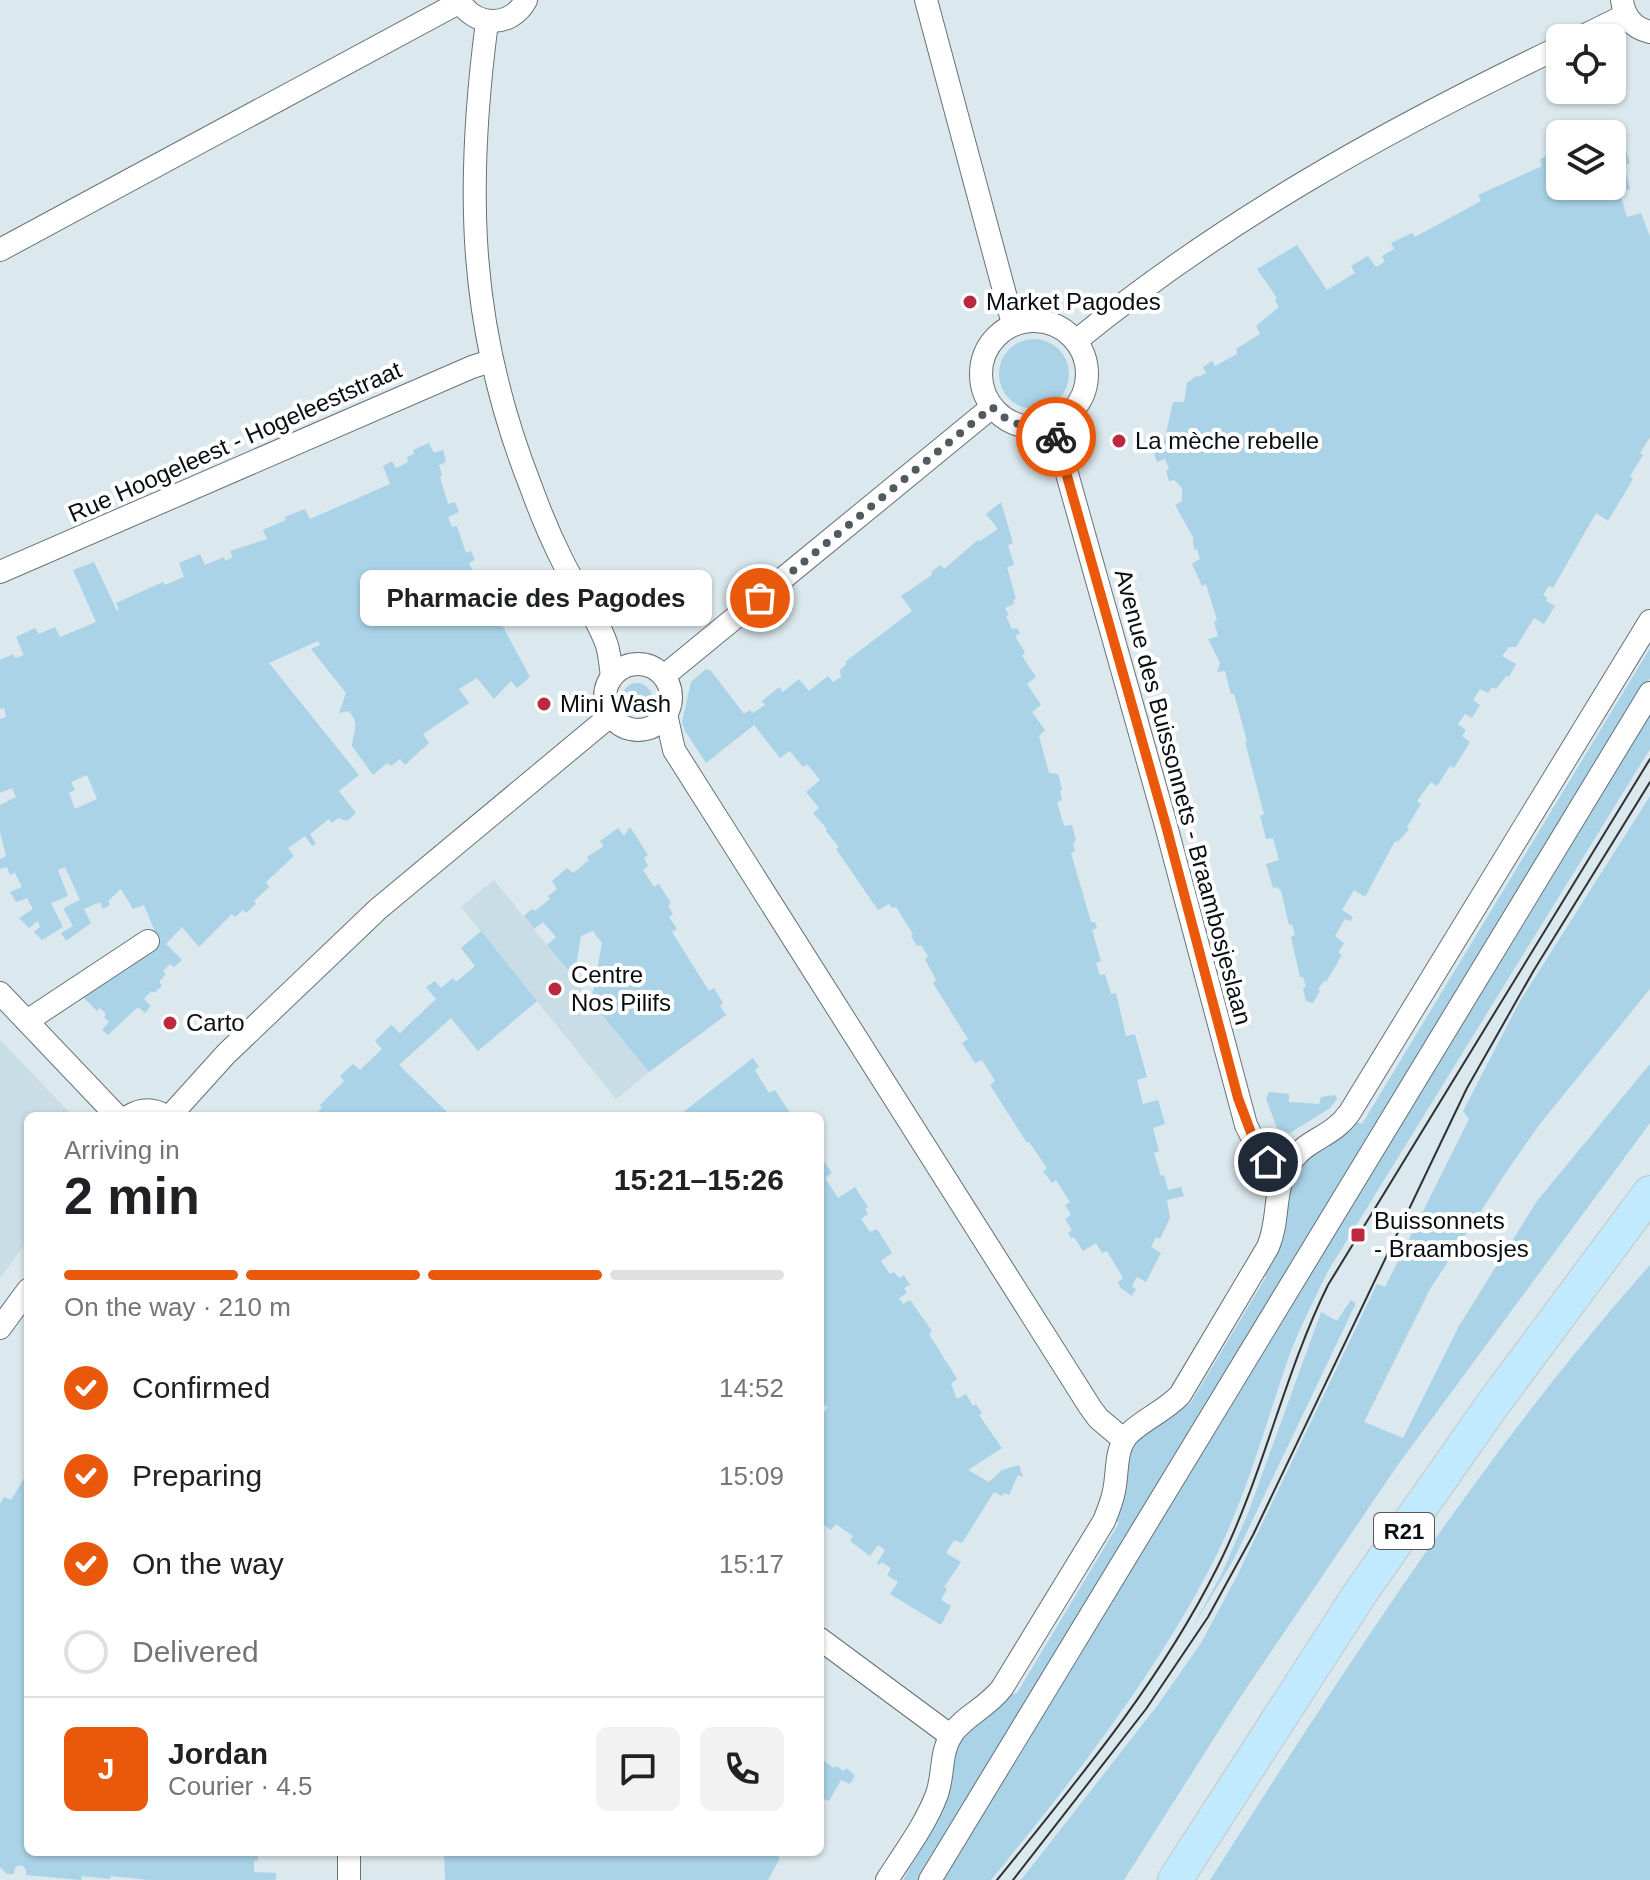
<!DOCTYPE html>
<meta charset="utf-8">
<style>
:root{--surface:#fff;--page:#f2f2f2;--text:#202124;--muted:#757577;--line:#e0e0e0;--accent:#ea580c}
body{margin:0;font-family:Helvetica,sans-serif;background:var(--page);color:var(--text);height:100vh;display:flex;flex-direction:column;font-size:30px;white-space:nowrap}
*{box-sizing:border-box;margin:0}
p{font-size:26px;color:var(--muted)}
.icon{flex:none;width:44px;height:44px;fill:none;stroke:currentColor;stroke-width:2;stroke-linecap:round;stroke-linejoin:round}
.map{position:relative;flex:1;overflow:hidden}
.side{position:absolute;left:24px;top:1112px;width:800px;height:744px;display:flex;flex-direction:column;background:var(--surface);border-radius:12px;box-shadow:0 2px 6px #0004}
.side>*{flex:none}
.buttons{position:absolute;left:1546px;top:24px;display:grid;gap:16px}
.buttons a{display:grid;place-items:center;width:80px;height:80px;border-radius:12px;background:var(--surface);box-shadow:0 2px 6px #0004;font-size:40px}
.pin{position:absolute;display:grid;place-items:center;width:68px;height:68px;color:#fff;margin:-34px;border:4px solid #fff;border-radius:50%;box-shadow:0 2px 8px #0007}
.courier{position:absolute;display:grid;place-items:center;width:80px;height:80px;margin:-40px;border:6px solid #ea580c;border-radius:50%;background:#fff;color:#222;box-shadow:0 2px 10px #0007}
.bubble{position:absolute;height:56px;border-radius:12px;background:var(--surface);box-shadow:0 2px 6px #0004;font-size:26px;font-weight:700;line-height:56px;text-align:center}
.head em{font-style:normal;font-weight:700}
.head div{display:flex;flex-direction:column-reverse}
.head{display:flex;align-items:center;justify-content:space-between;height:136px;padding:0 40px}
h1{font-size:52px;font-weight:700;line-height:60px}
.bar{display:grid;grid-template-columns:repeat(4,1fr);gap:12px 8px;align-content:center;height:96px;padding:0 40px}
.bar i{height:10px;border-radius:6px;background:var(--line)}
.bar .current{background:var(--accent)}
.bar p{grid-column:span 4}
.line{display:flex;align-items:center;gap:20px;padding:0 40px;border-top:2px solid var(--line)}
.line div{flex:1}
.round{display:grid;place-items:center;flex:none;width:84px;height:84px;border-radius:12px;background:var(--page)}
ol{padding:0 40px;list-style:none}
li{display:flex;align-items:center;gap:24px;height:88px}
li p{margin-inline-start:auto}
li .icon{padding:8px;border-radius:50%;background:var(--accent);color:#fff;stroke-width:4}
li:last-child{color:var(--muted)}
li i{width:44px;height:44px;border:4px solid var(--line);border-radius:50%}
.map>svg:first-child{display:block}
.built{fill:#c9dde7}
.green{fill:#aad3e7;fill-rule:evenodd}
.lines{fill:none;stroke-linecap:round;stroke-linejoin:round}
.street-casing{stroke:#677277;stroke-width:24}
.primary-casing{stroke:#c4c5c6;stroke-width:36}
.street{stroke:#fff;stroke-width:22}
.primary{stroke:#c1eafe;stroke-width:34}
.tram{stroke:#2d3235;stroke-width:2}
.done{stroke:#535a5e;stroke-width:8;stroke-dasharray:0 14.4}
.route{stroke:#ea580c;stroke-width:10}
.poi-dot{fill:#ba293e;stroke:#fff;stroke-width:3}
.labels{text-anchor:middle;stroke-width:8;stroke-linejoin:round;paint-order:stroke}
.shield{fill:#fff;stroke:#545658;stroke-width:2}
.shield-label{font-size:22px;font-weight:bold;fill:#0a0e10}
.poi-label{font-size:24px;fill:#0a0e10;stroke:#fff;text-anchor:start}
.street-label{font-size:24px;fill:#0a0e10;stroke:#fff}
</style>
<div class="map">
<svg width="1650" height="1880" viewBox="0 0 1650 1880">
<rect width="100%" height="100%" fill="#dbe8ee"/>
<g class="built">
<path d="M 494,880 L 649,1072 L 616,1099 L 461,907 Z"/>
<path d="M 0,1040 L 73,1116 L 28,1116 L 28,1240 L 0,1278 Z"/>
</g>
<g class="green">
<path d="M 1619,127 L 1630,163 L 1624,165 L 1630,189 L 1620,193 L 1627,217 L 1641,213 L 1650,237 L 1650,437 L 1640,453 L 1643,455 L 1630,476 L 1633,479 L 1608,521 L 1596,513 L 1553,588 L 1549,586 L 1543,595 L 1547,598 L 1546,601 L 1555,606 L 1544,624 L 1534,618 L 1516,647 L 1509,647 L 1502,656 L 1516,664 L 1509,677 L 1506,676 L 1496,689 L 1492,687 L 1488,693 L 1480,689 L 1473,700 L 1480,705 L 1472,718 L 1465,714 L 1458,724 L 1466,730 L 1462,736 L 1470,742 L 1454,768 L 1450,766 L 1437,786 L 1431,782 L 1417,801 L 1421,804 L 1407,827 L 1409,829 L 1398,842 L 1395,841 L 1365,897 L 1354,890 L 1342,910 L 1353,917 L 1350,921 L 1345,919 L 1335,936 L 1344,943 L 1338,953 L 1342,955 L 1326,982 L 1324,981 L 1318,989 L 1320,991 L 1313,1003 L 1306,1001 L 1303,988 L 1306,987 L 1303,977 L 1300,977 L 1291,937 L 1295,935 L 1292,924 L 1289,925 L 1281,891 L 1277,887 L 1273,888 L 1266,864 L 1279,860 L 1273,838 L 1266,839 L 1260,816 L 1264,814 L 1245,742 L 1247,741 L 1234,694 L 1231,694 L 1225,671 L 1217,672 L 1220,663 L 1208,639 L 1218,636 L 1214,622 L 1217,620 L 1206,584 L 1202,586 L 1192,564 L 1200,559 L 1197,549 L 1194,550 L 1193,537 L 1175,505 L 1182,501 L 1182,488 L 1174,480 L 1169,481 L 1166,471 L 1169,469 L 1165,459 L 1157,462 L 1154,452 L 1158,442 L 1165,438 L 1173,402 L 1184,402 L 1187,383 L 1196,376 L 1198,377 L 1206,373 L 1203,367 L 1212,361 L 1215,366 L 1237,354 L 1236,349 L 1260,334 L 1256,326 L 1279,307 L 1275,300 L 1277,298 L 1257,269 L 1297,245 L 1327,290 L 1355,273 L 1351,266 L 1368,256 L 1376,267 L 1385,262 L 1382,256 L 1394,249 L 1391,243 L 1412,233 L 1415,237 L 1481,201 L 1478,195 L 1542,166 L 1540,159 L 1555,152 L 1557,157 L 1560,156 L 1560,186 L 1612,186 L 1612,134 L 1606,134 Z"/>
<circle cx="1034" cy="374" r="35"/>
<path d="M 429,443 L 434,453 L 443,450 L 446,462 L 439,465 L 442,475 L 440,477 L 448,504 L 455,502 L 459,512 L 448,517 L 452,527 L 457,526 L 466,553 L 471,551 L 475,560 L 469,563 L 476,577 L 484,574 L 487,581 L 475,588 L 480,600 L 487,597 L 530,677 L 517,688 L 511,681 L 494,699 L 477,678 L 459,689 L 469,703 L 423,734 L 429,743 L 405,765 L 400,759 L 391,766 L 387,763 L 373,775 L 352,746 C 353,731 361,723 348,711 L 339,713 L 346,693 L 311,649 L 320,645 L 318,641 L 269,663 L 359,775 L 339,791 L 356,813 L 347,821 L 338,818 L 332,823 L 329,819 L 310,834 L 316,844 L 312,846 L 305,836 L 288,848 L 294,856 L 266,882 L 269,887 L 254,901 L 256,904 L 246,913 L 243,910 L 235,917 L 232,914 L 199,947 L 182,927 L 166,944 L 182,960 L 174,967 L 170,964 L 163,971 L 166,974 L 159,982 L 162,986 L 154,993 L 151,991 L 144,999 L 151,1006 L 145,1013 L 138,1007 L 108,1035 L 102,1030 L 109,1022 L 104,1017 L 106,1014 L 100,1008 L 97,1011 L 82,996 L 161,938 L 156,934 L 144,905 L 133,909 L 121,889 L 108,901 L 110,905 L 103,909 L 100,902 L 84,909 L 91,923 L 66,941 L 61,933 L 73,926 L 64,910 L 65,907 L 80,900 L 65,867 L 58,870 L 68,896 L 51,903 L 63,927 L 42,940 L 34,932 L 40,927 L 38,921 L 29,928 L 19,918 L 33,909 L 27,898 L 16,902 L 10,892 L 22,887 L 15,873 L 10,875 L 7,867 L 0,869 L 0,859 L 6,856 L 0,832 L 0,805 L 16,797 L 12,788 L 0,793 L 0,719 L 6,717 L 4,708 L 0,709 L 0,660 L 13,654 L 15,658 L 24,655 L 16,637 L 35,628 L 39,634 L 55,627 L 60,637 L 96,622 L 73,570 L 94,562 L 117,611 L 119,610 L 116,603 L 163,582 L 165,585 L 184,577 L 179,563 L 200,554 L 205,565 L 224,557 L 225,561 L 233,557 L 230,551 L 267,539 L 263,530 L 286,520 L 285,517 L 305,509 L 310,519 L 390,484 L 383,466 L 392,461 L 396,468 L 408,462 L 407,457 L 414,454 L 413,450 ZM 87,775 L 97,799 L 75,809 L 69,793 L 75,790 L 71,782 Z"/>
<path d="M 1001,502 L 1013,543 L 1008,545 L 1014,565 L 1007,567 L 1016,599 L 1013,600 L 1014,604 L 1005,608 L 1009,615 L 1006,616 L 1012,629 L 1017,628 L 1020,633 L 1015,636 L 1025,653 L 1022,656 L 1036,677 L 1027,684 L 1041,705 L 1032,712 L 1045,730 L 1039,736 L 1049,773 L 1058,774 L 1062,789 L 1060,791 L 1062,800 L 1057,802 L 1064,826 L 1072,825 L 1076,840 L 1073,844 L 1075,851 L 1071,853 L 1091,922 L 1095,922 L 1097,928 L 1092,930 L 1101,961 L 1096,963 L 1100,975 L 1105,974 L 1111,994 L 1116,993 L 1126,1036 L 1135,1034 L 1147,1077 L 1137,1080 L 1143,1104 L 1158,1100 L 1165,1124 L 1153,1128 L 1159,1151 L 1154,1153 L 1161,1176 L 1164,1175 L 1168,1190 L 1181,1187 L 1184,1196 L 1167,1200 L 1170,1218 L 1160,1239 L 1156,1237 L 1151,1247 L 1161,1253 L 1146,1282 L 1137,1277 L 1132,1286 L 1136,1289 L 1132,1296 L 1121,1288 L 1118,1282 L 1123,1278 L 1107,1251 L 1102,1253 L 1096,1243 L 1083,1251 L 1074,1237 L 1071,1238 L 1068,1233 L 1072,1230 L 1065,1219 L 1071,1215 L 1065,1205 L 1070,1202 L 1056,1180 L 1052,1183 L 1043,1171 L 1047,1168 L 1029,1142 L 1027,1143 L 990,1085 L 995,1081 L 982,1060 L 975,1063 L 962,1043 L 968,1039 L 933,983 L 936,980 L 925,959 L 928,956 L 921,945 L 917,946 L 911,936 L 913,934 L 896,907 L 892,908 L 889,904 L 878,910 L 836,849 L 839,847 L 826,831 L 827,829 L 813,813 L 819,808 L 806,792 L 820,780 L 807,764 L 803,767 L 790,751 L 780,758 L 754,725 L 706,763 L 685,731 L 682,722 L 691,682 L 706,669 L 711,671 L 744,714 L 750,710 L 753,713 L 765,705 L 762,701 L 779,687 L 783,692 L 799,679 L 809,691 L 828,676 L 833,682 L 841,677 L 840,670 L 847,664 L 845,662 L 912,611 L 901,596 L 932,575 L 931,572 L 940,565 L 944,569 L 978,540 L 980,541 L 998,529 L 986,514 Z"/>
<path d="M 1650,648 L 1650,678 L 921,1880 L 903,1880 L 944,1810 L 952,1757 L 960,1740 L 1007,1695 L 1017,1693 L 1119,1523 L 1112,1518 L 1129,1453 L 1135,1439 L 1181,1407 L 1190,1404 L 1266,1277 L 1263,1269 L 1286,1188 L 1303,1161 L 1354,1121 L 1362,1124 Z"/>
<circle cx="637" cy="698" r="15"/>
<path d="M 1650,708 L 1650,749 L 1328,1271 C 1314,1300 1299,1329 1288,1359 C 1265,1426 1247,1494 1215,1558 C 1157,1673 1073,1780 991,1880 L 939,1880 Z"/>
<path d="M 1650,796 L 1650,989 L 1539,1125 L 1509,1168 L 1430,1289 L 1364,1422 L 1403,1438 L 1459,1326 L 1537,1201 L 1650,1064 L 1650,1123 L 1397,1466 L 1239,1699 L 1124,1880 L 1021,1880 L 1157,1706 L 1201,1643 L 1237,1576 L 1377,1284 L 1385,1287 L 1469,1119 L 1463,1111 L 1520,1001 Z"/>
<path d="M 630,827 L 648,855 L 644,858 L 648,866 L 643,870 L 654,887 L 659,884 L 671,903 L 668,906 L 673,914 L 669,917 L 677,929 L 672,932 L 709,991 L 714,988 L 723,1003 L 720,1006 L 726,1015 L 649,1072 L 591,1001 L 602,943 L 593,931 L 581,936 L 574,978 L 547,945 L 556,937 L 543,922 L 534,929 L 524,916 L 532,909 L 535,911 L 550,899 L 548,896 L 557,889 L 552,881 L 567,868 L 573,873 L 589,860 L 587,857 L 604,846 L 600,841 L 618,828 L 624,836 Z"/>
<path d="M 481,931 L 537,1001 L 478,1051 L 451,1018 L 399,1065 L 447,1112 L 446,1116 L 401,1116 L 395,1112 L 392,1116 L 313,1116 L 322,1108 L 320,1105 L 344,1081 L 340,1076 L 353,1064 L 360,1070 L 382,1049 L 375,1041 L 391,1025 L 400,1033 L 436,999 L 426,987 L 435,981 L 441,988 L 453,978 L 456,982 L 475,966 L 461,948 Z"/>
<path d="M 753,1058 L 759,1067 L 755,1070 L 769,1093 L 775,1090 L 792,1116 L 678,1116 Z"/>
<path d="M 1269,1092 L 1289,1094 L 1289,1102 L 1319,1104 L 1321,1097 L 1335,1095 L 1337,1099 L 1330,1108 L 1290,1133 L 1277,1128 L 1266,1099 Z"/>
<path d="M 820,1156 L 832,1173 L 825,1178 L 838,1198 L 855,1187 L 868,1207 L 865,1209 L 868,1214 L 861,1219 L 870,1232 L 877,1229 L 892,1253 L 881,1261 L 890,1274 L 894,1272 L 899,1278 L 904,1275 L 910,1285 L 904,1288 L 907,1293 L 899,1298 L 903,1304 L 910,1300 L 932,1331 L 929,1334 L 957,1379 L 951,1384 L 957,1399 L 966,1394 L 973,1406 L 976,1404 L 982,1413 L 979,1415 L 1002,1448 L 968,1470 L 989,1482 L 1002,1470 L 1019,1465 L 1023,1477 L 1018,1475 L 1009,1495 L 1004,1493 L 1002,1496 L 994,1492 L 962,1543 L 954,1540 L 946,1553 L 961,1562 L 944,1587 L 947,1589 L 941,1600 L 951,1606 L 941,1625 L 890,1594 L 898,1582 L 887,1575 L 891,1568 L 882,1562 L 879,1565 L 877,1563 L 885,1550 L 878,1545 L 870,1556 L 850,1541 L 853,1536 L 836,1524 L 831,1530 L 820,1522 L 820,1412 L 823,1414 L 828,1407 L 820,1402 Z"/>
<path d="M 1650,1265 L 1650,1880 L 1210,1880 C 1346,1667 1482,1454 1650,1265 Z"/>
<path d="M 1351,1300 L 1356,1303 L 1234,1559 L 1191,1630 L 1222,1573 L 1248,1513 L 1321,1312 L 1337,1321 Z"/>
<path d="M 28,1472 L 28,1852 L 258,1852 L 258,1861 L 254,1861 L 254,1872 L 276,1873 L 276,1880 L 149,1880 L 111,1876 L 110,1879 L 82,1876 L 81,1880 L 26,1875 L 26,1870 L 22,1865 L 15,1867 L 14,1874 L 7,1874 L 0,1867 L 0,1504 L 4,1497 L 11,1500 Z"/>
<path d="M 820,1758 L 834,1768 L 836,1766 L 844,1771 L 846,1768 L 855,1775 L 850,1784 L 841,1780 L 829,1801 L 825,1799 L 820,1808 Z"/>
<path d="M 444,1852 L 779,1852 L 777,1856 L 780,1858 L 768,1880 L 445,1880 Z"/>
</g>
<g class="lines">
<g class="street-casing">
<g id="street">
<path d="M 459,0 C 475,28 511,28 526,0"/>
<path d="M 926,0 L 1013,324"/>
<path d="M 1622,0 C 1624,17 1633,28 1650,32"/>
<path d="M 487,22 C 465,189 468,328 531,487 C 540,512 550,536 562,560 C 575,587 594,612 605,640 C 610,651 610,664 612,676"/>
<path d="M 1579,38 L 1626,15"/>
<path d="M 0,250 L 460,2"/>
<circle cx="1034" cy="374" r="53"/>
<path d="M 1076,341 C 1224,220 1388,129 1560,47"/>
<path d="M 1053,424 L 1165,822 L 1246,1125 L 1261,1155 L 1283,1173"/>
<path d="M 0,572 L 472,367 L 491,361"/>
<circle cx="638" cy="697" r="33"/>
<path d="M 664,676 L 992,407"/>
<path d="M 666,714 L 674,750 L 1090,1407 L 1098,1418 L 1124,1440"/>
<path d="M 0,993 L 117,1116"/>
<path d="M 27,1021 L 148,941"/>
<path d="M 129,1116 C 142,1108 153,1108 166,1116"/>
<path d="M 170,1116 L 226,1054 L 378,909 L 610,716"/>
<path d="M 0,1328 L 28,1290"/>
<path d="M 820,1639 L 951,1736"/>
<path d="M 349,1852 L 349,1880"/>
<path d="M 887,1880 C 904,1853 926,1824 937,1794 C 944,1774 940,1752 952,1734 C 964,1716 987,1708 1002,1688 L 1104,1521 C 1108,1511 1112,1502 1114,1491 C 1118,1473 1115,1452 1126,1437 C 1138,1422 1164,1412 1180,1395 L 1268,1247 C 1281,1217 1271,1186 1293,1159 C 1309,1138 1333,1137 1350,1112 L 1650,621"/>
<path d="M 930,1880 L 1650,693"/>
</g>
</g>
<g class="primary-casing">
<path id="primary" d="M 1175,1880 L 1359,1595 L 1493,1404 L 1650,1193"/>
</g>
<use href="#street" class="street"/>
<use href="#primary" class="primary"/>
<g class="tram">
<path d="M 997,1880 C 1077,1781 1160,1682 1217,1568 C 1263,1477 1283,1376 1328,1285 L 1650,759"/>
<path d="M 1013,1880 L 1146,1709 L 1208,1617 L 1253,1535 L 1467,1088 L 1534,970 L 1650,782"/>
</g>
</g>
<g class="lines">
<path class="done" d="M 760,598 L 992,407 C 1010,425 1028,430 1053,424 L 1056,437"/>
<path class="route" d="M 1056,437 L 1165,822 L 1238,1098 L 1256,1146 L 1268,1162"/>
</g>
<g class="poi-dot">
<circle cx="970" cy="302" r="8"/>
<circle cx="1119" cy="441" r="8"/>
<circle cx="544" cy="704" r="8"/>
<circle cx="555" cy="989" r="8"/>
<circle cx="170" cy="1023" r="8"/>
<rect x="1350" y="1227" width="16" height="16" rx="4"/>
</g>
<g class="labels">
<rect class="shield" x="1374" y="1513" width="60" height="36" rx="6"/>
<g class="shield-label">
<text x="1404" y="1539">R21</text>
</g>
<g class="poi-label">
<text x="986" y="310">Market Pagodes</text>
<text x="1135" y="449">La mèche rebelle</text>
<text x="560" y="712">Mini Wash</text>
<text x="571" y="983">Centre<tspan x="571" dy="28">Nos Pilifs</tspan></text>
<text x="186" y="1031">Carto</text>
<text x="1374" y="1229">Buissonnets<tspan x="1374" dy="28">- Braambosjes</tspan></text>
</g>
<g class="street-label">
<text transform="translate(235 442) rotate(-24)" y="8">Rue Hoogeleest - Hogeleeststraat</text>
<text transform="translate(1183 797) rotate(75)" y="8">Avenue des Buissonnets - Braambosjeslaan</text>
</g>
</g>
</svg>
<div class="buttons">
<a><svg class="icon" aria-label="locate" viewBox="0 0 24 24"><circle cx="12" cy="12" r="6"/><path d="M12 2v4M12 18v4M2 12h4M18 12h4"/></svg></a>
<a><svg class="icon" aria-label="layers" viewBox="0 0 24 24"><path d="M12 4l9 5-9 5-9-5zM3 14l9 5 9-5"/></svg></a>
</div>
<div class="pin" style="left:760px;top:598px;background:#ea580c"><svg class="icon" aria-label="bag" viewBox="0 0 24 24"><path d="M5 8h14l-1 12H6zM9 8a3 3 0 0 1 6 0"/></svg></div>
<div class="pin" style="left:1268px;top:1162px;background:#1f2937"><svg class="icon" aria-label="home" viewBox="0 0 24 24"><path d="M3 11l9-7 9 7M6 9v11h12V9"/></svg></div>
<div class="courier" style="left:1056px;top:437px"><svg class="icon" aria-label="bike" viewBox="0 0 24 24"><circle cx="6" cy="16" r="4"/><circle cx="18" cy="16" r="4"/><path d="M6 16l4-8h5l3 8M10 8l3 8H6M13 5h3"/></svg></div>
<div class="bubble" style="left:360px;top:570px;width:352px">Pharmacie des Pagodes</div>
<section class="side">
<div class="head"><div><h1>2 min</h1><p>Arriving in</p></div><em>15:21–15:26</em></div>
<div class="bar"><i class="current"></i><i class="current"></i><i class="current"></i><i></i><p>On the way · 210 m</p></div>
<ol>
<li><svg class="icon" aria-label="check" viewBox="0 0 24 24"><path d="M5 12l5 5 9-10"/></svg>Confirmed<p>14:52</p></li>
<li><svg class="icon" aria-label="check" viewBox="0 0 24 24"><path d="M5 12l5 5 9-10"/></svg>Preparing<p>15:09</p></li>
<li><svg class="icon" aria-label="check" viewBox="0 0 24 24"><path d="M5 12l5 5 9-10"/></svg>On the way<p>15:17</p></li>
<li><i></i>Delivered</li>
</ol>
<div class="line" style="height:144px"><b class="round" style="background:var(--accent);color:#fff">J</b><div><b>Jordan</b><p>Courier · 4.5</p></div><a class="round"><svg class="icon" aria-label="chat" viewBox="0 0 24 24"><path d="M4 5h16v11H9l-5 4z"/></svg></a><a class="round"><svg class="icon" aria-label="phone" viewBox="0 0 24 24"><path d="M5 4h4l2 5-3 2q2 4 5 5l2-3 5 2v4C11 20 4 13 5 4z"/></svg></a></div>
</section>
</div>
